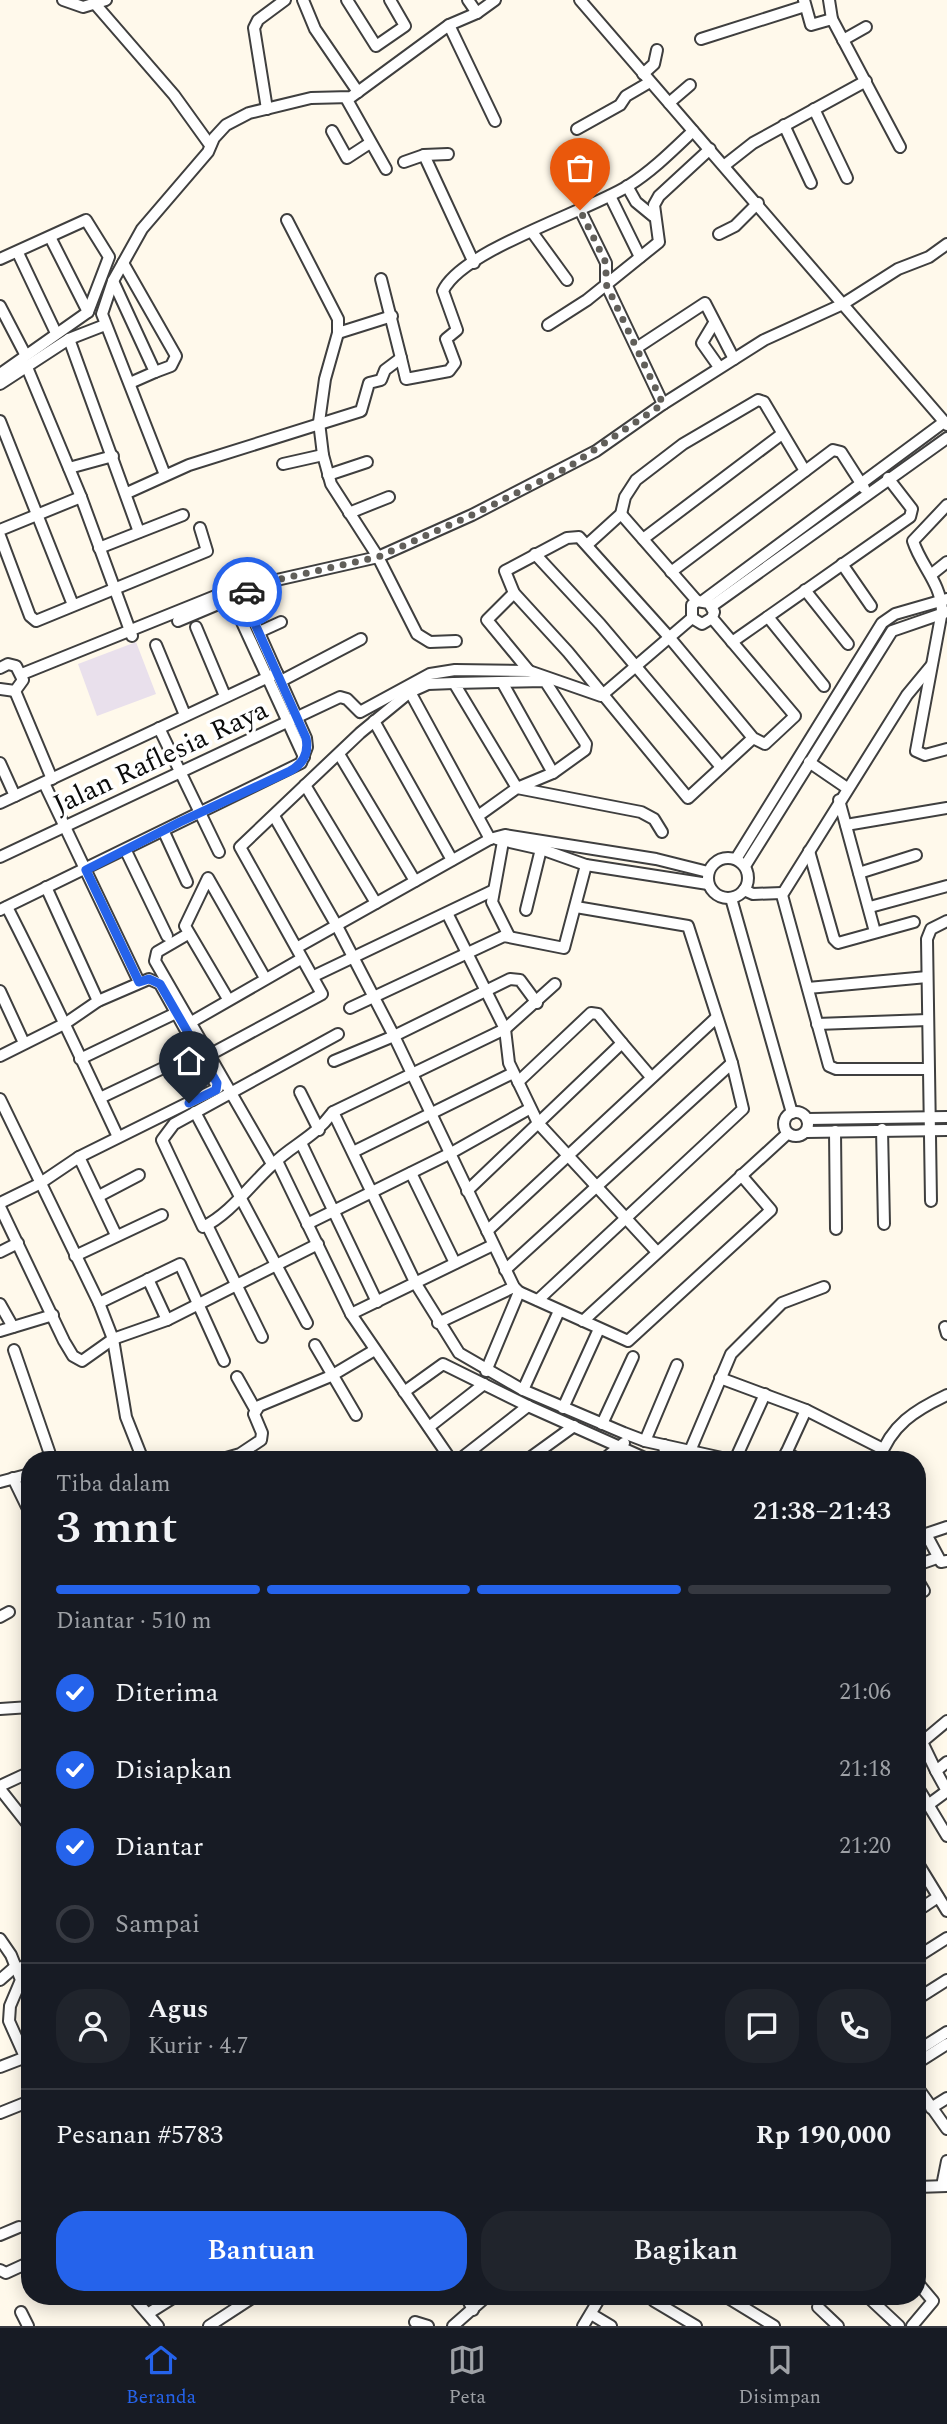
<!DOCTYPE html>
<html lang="id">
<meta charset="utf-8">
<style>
:root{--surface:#171b24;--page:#20242c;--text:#f1f3f6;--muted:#9ea1a6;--line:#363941;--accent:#2563eb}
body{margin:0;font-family:Spectral,serif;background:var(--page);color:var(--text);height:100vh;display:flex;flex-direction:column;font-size:26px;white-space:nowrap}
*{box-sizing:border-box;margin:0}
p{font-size:23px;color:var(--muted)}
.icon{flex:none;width:38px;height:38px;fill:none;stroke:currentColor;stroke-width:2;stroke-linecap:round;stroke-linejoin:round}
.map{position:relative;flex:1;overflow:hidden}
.drawer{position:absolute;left:21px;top:1451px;width:905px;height:854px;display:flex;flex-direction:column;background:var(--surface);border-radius:28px;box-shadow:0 4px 18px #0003}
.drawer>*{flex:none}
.pin{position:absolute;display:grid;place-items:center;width:60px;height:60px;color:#fff;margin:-72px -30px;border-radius:50% 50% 50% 0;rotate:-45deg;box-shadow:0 0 7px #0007}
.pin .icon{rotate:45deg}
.courier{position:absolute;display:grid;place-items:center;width:70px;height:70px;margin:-35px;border:5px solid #2563eb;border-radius:50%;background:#fff;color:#222;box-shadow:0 2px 9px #0007}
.headline em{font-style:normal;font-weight:600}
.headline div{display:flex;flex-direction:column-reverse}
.headline{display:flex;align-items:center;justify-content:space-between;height:119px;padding:0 35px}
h1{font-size:46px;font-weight:600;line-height:52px}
.bar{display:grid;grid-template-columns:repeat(4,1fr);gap:10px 7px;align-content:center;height:84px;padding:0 35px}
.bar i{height:9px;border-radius:5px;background:var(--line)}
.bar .selected{background:var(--accent)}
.bar p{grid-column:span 4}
.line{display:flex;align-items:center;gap:18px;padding:0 35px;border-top:2px solid var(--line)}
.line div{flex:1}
.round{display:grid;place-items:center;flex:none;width:74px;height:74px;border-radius:28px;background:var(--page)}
ol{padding:0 35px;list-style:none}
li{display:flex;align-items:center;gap:21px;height:77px}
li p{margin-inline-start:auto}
li .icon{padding:7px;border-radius:50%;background:var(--accent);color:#fff;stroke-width:4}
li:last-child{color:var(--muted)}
li i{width:38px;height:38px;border:4px solid var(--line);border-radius:50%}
.cta{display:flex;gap:14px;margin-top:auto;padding:14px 35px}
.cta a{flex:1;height:80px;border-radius:28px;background:var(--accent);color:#fff;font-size:28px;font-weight:600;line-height:80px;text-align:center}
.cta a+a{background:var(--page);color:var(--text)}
.menu{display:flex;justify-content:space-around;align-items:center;height:98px;border-top:2px solid var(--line);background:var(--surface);font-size:19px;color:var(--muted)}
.menu a{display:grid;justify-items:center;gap:4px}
.menu .selected{color:var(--accent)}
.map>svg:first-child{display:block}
.industrial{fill:#e9e0ec}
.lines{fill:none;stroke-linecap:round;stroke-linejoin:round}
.minor-casing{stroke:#3f3f3f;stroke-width:14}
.minor{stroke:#fff;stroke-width:10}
.done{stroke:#615f5a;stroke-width:7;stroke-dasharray:0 12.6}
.route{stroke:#2563eb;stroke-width:9}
.labels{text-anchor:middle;stroke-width:7;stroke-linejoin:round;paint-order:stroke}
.street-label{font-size:28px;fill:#0c0c0c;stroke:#fff}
</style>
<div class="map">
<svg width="947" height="2326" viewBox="0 0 947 2326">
<rect width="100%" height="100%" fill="#fff9eb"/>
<path class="industrial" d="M 136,642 L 156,694 L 97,716 L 78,664 Z"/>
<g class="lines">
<g class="minor-casing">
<g id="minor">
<path d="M 63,0 L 83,7 L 106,0"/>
<path d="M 303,0 L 315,29 L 358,92"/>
<path d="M 347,0 L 376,46 L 405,26 L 390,0"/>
<path d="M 468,0 L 477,13"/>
<path d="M 580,0 L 947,425"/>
<path d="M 804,0 L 811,25 L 832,19 L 900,147"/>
<path d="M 829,0 L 832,19"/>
<path d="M 96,5 L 174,95 L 210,145"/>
<path d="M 449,25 L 495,121"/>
<path d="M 701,39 L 805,6"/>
<path d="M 843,40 L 866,27"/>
<path d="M 643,74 L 654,64 L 657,50"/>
<path d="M 346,98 L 386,169"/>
<path d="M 669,103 L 690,85"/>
<path d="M 267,109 L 254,28 L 258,20 L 285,0"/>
<path d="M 814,109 L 847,178"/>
<path d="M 784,125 L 811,183"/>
<path d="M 577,129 L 620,105 L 626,96 L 650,82"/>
<path d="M 332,131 L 347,158 L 370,143"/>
<path d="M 424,155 L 448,154"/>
<path d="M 404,162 L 424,155 L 474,263"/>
<path d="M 725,165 L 753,143 L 866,81"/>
<path d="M 627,186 L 636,202 L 653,216"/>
<path d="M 610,196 L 640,257"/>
<path d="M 580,210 L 606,263 L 606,284 L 663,404"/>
<path d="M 287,220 L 338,319 L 338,333 L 325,379 L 319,422 L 323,455 L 331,484 L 378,557 L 417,634 L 430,642 L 456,641"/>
<path d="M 532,232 L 567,280"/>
<path d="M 719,234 L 735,226 L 758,203"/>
<path d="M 50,237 L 88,312"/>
<path d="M 18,253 L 56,333"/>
<path d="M 0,259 L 86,220 L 109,257 L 88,312 L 0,374"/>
<path d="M 123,263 L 176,356 L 171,366 L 155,372"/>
<path d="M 381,279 L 401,358"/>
<path d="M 113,281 L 155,372 L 130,383"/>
<path d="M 0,306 L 25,354"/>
<path d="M 714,323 L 702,343 L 719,367"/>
<path d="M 548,325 L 587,300 L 659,242 L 654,205 L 659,196 L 710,149"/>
<path d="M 338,333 L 392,316"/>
<path d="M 69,339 L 139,532"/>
<path d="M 638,347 L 705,303 L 734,359"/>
<path d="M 26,365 L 81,497 L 132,636"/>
<path d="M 0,384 L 69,339 L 105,325"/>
<path d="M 0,421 L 73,605"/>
<path d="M 283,464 L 323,455"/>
<path d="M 69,468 L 113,456"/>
<path d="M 165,475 L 102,314 L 113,281 L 142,229 L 208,152 L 214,138 L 226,125 L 249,113 L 311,98 L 351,97 L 449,25 L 477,13 L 495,0"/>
<path d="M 328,475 L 367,462"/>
<path d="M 127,493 L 189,465 L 361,411 L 369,383 L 381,380 L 385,370 L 401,358 L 406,379 L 449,371 L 455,363 L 446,339 L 457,330 L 443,291 C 462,250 586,212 628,186 C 652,171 672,151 693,131"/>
<path d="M 947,505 L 913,541 C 921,566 941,583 942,611 L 916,751 L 925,755 L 947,749"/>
<path d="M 349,513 L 389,497"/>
<path d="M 621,514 L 697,601"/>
<path d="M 0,530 L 81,497"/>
<path d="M 0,536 L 30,616 L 36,621 L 207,551 L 200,528"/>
<path d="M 643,539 L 782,434"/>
<path d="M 588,544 L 621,514 L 625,497 L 636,480 L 683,444 L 758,400 L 764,402 L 805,471"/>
<path d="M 99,548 L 183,515"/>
<path d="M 535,554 L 600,624 L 721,767"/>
<path d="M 842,564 L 871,606"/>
<path d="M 671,572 L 833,450 L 841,452 L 864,488"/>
<path d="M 932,574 L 947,562"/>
<path d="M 805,590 L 848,644"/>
<path d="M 514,593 L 487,620 L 529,671"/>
<path d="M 229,594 L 304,757"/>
<path d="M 704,600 L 944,422"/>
<path d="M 712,606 L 947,438"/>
<path d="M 768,617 L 824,686"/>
<path d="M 712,618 L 702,624 L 692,618 L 692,605 L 697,601 L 709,603 L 714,612 L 712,618 L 795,716 L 765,744 L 753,738 L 669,637 L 579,537 L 567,538 L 505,571 L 514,593 L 568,652 L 688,798 L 753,738"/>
<path d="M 178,621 L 247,592"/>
<path d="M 196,627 L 225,696"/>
<path d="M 259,632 L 281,622"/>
<path d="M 732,642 L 910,517 L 912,509 L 888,478"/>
<path d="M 156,645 L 185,715"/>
<path d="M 0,668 L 8,664 L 16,666 L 23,680 L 15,691 L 0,689"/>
<path d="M 22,674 L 228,591 L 378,557 L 472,515 L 596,451 L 663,404 L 764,340 L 843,304 L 898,269 L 929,257 L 947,244"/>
<path d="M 281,681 L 361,639"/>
<path d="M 502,682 L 553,773"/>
<path d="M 15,691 L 52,779"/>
<path d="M 410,692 L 490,839"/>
<path d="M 374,721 L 452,860"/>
<path d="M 159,728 L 219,852"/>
<path d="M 339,754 L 415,881"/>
<path d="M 809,762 L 847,788"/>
<path d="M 0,763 L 15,796"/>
<path d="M 44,783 L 139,982"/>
<path d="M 305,785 L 376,903"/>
<path d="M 839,800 L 875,932"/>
<path d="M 0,803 L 277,673"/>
<path d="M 274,816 L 337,926 L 394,1036 L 514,1287 L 519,1292 L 628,1341 L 771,1210 L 741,1175"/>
<path d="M 478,816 L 517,788 L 553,773 L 585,750 L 586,744 L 545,681 L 454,683 L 517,788 L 641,812 L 654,819 L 662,832"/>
<path d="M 846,825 L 947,808"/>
<path d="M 164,832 L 187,882"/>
<path d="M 504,836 L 492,902 L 509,936"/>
<path d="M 497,839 L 541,849 L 586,865 L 708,884"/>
<path d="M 126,851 L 167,936"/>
<path d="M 809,851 L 834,939 L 838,943 L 914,922"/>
<path d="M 0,857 L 340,697 L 347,699 L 360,712 L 430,674 L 455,670 L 529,671 L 601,696 L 692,618"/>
<circle cx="728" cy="878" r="20"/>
<path d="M 736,859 L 882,623 L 895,614 L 947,599"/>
<path d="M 745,866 L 892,631 L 947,612"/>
<path d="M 859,873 L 916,855"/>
<path d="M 46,887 L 98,1001"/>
<path d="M 744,890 L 753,894 L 782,893"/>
<path d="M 731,898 L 792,1113"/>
<path d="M 7,907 C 46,983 82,1060 118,1137"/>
<path d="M 870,907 L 947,886"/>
<path d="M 0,910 L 301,763 L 307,747 L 306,738 L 239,588"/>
<path d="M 526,910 L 541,849"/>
<path d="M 448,915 L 505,1029 L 509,1063 L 538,1123 L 657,1252"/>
<path d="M 188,934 L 157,952 L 155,961 L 272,1164"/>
<path d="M 298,947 L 490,839 L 505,835 L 656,859 L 708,872"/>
<path d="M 316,975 L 492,891"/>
<path d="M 808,988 L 927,977"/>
<path d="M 0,991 L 24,1043"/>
<path d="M 228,999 L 185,926 L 208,878 L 265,978"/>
<path d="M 350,1008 L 504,936 L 564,948 L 586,865"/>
<path d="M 193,1021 L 301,959"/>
<path d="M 817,1024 L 928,1020"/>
<path d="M 338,1034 L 174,1124 L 162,1140 L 203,1227 C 230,1214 250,1185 272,1165 C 293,1144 313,1139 333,1112 L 505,1029 L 555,984"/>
<path d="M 211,1054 L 322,994 L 240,847 L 360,733 L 410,692 L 428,684 L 454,683"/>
<path d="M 0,1056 L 66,1023 L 98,1001 L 149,979 L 160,984 L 218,1088 L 79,1157 L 39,1184 L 0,1203"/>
<path d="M 80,1059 L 176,1013"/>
<path d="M 334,1061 L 394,1036 L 510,979 L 520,980 L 537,1003"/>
<path d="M 928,1069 L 836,1069 L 829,1066 L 782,895 L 907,695 L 931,666"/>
<path d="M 518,1082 L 591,1013 L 598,1014 L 622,1043"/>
<path d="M 300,1092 L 319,1130"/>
<path d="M 100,1098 L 199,1051"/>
<path d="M 0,1099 L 99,1303 L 113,1339 L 126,1417 L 143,1460"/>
<circle cx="796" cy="1124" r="12"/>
<path d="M 195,1112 L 307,1323"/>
<path d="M 333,1112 L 416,1284 L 459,1353 L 523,1390 L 624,1433 L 645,1441 L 731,1460"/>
<path d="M 807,1119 L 947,1117"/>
<path d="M 882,1129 L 884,1224"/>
<path d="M 835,1131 L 836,1229"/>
<path d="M 806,1132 L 947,1130"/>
<path d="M 302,1145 L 377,1302"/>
<path d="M 353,1152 L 513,1073"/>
<path d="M 79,1157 L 116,1235"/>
<path d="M 277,1161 L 351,1314 L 451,1460"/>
<path d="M 411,1173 L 455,1263"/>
<path d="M 467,1191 L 622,1043 L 651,1077"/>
<path d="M 99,1196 L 139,1175"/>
<path d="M 931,1201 L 927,939 L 931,929 L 947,921"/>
<path d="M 0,1207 L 64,1341 L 73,1356 L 82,1361 L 113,1339 L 167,1320 L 318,1244"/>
<path d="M 307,1224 L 451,1153 L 529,1109"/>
<path d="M 207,1225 L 262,1337"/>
<path d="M 487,1231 L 716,1018"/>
<path d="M 0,1252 L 18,1243"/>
<path d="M 75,1256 L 162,1215"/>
<path d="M 505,1270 L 732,1063"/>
<path d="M 148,1279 L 167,1320"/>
<path d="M 538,1300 L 743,1109 L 732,1063 L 688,926 L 576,907"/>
<path d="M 99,1303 L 180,1264 L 224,1361"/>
<path d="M 0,1304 L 13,1327"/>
<path d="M 351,1314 L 493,1245"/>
<path d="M 583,1321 L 787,1134"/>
<path d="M 438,1323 L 514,1287"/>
<path d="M 945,1327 L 947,1334"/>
<path d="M 0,1331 L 53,1315"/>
<path d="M 315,1345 L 356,1415"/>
<path d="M 14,1350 L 52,1460"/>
<path d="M 486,1371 L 519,1292"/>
<path d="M 237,1377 L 255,1409"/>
<path d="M 720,1378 L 806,1410 L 883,1449"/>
<path d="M 523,1390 L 559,1311"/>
<path d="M 404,1392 L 443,1364 L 528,1406 L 649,1460"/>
<path d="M 563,1408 L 599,1329"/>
<path d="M 602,1424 L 633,1357"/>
<path d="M 429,1427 L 484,1384"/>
<path d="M 645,1441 L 677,1365"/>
<path d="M 664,1445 L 666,1460"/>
<path d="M 690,1451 L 731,1354 L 782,1303 L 824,1287"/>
<path d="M 786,1453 L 800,1460"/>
<path d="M 219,1460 L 240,1454 L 261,1440 L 262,1433 L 254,1414 L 259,1406 L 331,1376 L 373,1351"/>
<path d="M 459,1460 L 528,1406"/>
<path d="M 527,1460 L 574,1426"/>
<path d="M 603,1460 L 624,1443"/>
<path d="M 735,1460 L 765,1394"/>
<path d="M 783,1460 L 806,1410"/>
<path d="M 879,1460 C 891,1425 915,1410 947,1395"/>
<path d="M 13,1478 L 30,1513"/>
<path d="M 0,1482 L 30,1474"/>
<path d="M 926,1534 L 941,1562 L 947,1561"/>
<path d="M 917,1537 L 947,1527"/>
<path d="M 917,1565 L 937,1558"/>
<path d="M 917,1579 L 924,1591"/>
<path d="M 0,1617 L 9,1612"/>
<path d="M 0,1709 L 30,1707"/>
<path d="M 936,1771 L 922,1742 L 947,1721"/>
<path d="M 0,1786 L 30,1772"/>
<path d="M 917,1786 L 947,1836"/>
<path d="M 0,1789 L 30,1827"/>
<path d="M 928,1805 L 947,1791 L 936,1771 L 947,1762"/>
<path d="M 917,1862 L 947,1911"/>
<path d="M 917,1911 L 938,1897"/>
<path d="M 0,1939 L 11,1955 L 21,1980 L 10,2006 L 9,2021 L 30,2068"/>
<path d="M 917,1957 L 947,1938"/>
<path d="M 18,1970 L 30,1962"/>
<path d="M 0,1980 L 16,1966"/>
<path d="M 917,1999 L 947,1980"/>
<path d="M 917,2051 L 947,2032"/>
<path d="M 917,2063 L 947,2044"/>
<path d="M 0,2067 L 26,2057"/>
<path d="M 920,2091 L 947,2129"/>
<path d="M 931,2108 L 947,2098"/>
<path d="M 0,2113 L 30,2101"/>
<path d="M 942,2186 L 947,2161"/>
<path d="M 917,2187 L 947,2186"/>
<path d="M 0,2235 L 19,2227"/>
<path d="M 0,2270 L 6,2273 L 30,2262"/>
<path d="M 132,2296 L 158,2326"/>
<path d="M 466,2296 L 473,2310"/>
<path d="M 655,2296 L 654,2301 L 696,2326"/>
<path d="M 725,2296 L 774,2326"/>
<path d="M 797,2296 L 799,2298"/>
<path d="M 867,2296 L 899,2326"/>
<path d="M 818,2307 L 838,2326"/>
<path d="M 21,2312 L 28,2326"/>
<path d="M 149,2313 L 176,2296"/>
<path d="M 591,2314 L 611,2326"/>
<path d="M 415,2322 L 428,2326"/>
<path d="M 209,2326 L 255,2296"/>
<path d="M 453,2326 L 487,2296"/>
<path d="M 583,2326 L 601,2296"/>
<path d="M 912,2326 L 933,2301 L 917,2282"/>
</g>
</g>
<use href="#minor" class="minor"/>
</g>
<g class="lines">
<path class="done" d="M 247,592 L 258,584 L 378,557 L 472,515 L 567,468 L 663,404 L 606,284 L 606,263 L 580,210"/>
<path class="route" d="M 189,1103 L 216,1090 L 217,1083 L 160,984 L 149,979 L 139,982 L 86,870 L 180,822 L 290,771 C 303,764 309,753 306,738 L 242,595 L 247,592"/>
</g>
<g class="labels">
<g class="street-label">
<text transform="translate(160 756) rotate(-25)" y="10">Jalan Raflesia Raya</text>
</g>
</g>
</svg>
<div class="pin" style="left:580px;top:210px;background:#ea580c"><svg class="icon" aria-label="bag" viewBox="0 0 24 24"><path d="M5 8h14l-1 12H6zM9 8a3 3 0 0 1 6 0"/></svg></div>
<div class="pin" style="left:189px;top:1103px;background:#1f2937"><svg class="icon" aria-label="home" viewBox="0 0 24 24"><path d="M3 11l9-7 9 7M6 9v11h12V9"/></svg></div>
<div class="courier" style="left:247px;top:592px"><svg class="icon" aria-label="car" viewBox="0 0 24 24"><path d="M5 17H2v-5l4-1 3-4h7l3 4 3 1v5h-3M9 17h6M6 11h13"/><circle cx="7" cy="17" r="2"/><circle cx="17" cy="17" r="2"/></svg></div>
<section class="drawer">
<div class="headline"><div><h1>3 mnt</h1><p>Tiba dalam</p></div><em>21:38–21:43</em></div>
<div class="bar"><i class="selected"></i><i class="selected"></i><i class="selected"></i><i></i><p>Diantar · 510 m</p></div>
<ol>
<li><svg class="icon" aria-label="check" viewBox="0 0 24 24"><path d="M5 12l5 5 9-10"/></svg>Diterima<p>21:06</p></li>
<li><svg class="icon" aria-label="check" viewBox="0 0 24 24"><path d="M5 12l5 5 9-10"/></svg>Disiapkan<p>21:18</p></li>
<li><svg class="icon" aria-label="check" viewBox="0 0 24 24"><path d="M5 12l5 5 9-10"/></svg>Diantar<p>21:20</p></li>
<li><i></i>Sampai</li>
</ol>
<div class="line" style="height:126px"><a class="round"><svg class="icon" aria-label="person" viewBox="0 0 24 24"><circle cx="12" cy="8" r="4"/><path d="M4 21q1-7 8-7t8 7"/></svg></a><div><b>Agus</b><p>Kurir · 4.7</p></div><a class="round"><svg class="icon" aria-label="chat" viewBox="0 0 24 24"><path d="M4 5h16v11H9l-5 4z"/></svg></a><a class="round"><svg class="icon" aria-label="phone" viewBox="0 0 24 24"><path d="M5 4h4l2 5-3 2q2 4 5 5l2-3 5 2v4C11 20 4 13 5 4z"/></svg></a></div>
<div class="line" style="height:91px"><div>Pesanan #5783</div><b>Rp 190,000</b></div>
<div class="cta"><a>Bantuan</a><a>Bagikan</a></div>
</section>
</div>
<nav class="menu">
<a class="selected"><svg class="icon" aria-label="home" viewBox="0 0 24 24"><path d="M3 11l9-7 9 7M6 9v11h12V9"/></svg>Beranda</a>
<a><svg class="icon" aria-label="map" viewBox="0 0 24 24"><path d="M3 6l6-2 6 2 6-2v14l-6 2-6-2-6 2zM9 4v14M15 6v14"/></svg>Peta</a>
<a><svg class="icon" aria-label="saved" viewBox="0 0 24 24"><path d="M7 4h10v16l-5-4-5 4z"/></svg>Disimpan</a>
</nav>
